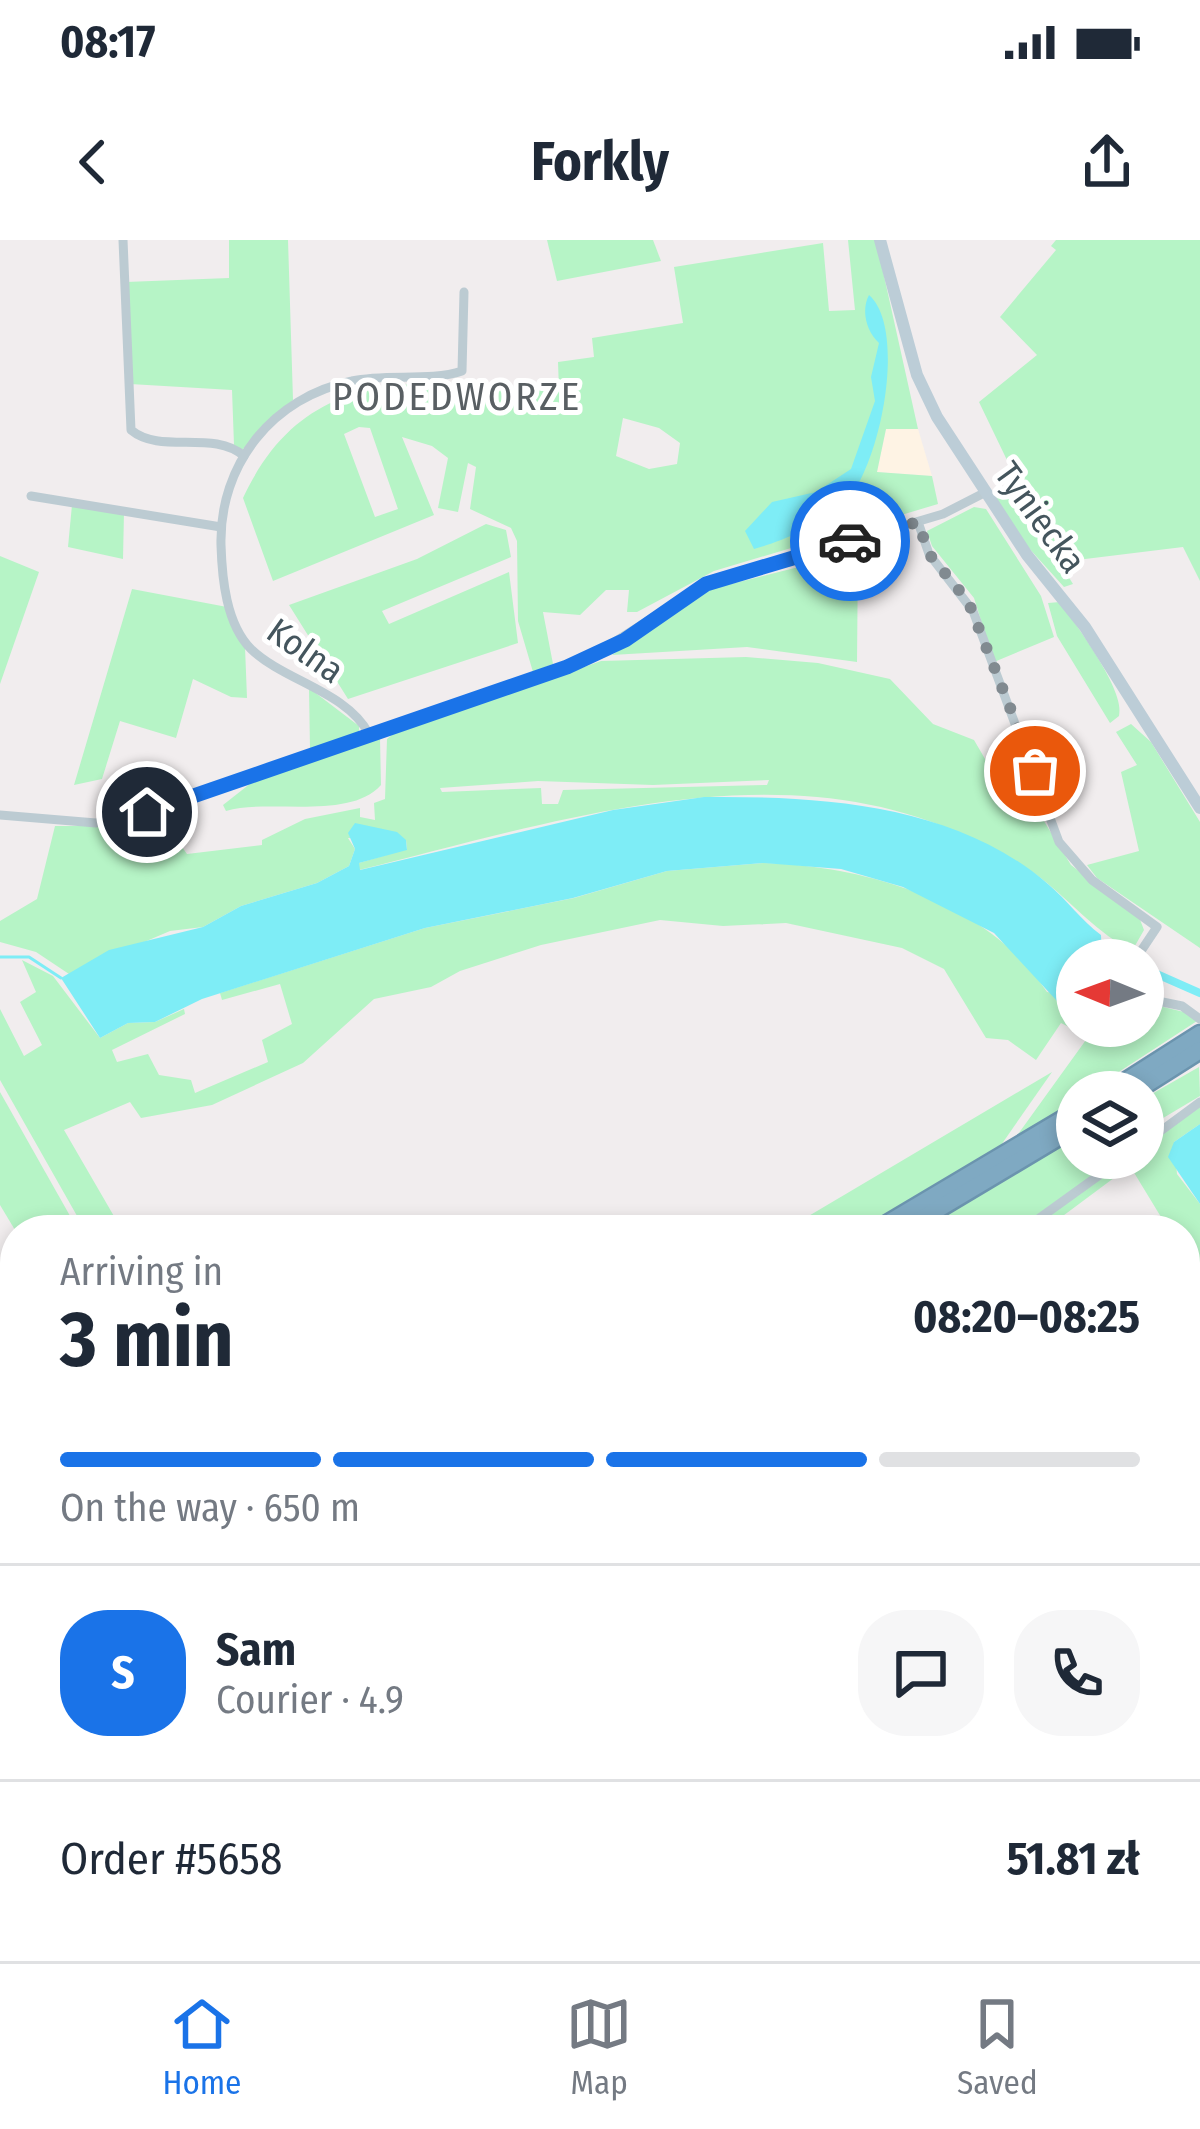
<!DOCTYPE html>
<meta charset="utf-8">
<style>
:root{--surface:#fff;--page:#f6f6f7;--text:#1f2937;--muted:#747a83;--line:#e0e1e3;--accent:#1a73e8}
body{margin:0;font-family:"Fira Sans Condensed",sans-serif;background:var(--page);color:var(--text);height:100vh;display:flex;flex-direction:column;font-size:45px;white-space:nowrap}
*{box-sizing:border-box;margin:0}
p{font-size:39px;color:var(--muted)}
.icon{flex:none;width:66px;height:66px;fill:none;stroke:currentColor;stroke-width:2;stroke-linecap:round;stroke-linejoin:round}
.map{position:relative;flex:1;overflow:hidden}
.sheet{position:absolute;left:0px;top:975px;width:1200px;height:747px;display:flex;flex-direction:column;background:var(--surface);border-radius:48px 48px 0 0;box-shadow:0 6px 18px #0003}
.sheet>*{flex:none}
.needle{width:78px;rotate:271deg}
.tools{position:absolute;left:1056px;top:699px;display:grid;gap:24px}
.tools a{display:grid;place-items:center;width:108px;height:108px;border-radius:50%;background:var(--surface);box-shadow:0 6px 18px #0003;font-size:60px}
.pin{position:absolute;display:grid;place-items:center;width:102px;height:102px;color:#fff;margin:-51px;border:6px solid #fff;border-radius:50%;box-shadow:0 3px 12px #0007}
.courier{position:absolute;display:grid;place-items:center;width:120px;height:120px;margin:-60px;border:9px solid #1a73e8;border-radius:50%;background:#fff;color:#222;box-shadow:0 3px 15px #0007}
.head em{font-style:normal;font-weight:700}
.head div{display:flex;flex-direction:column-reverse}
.head{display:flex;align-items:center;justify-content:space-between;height:204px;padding:0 60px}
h1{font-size:78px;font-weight:700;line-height:90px}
.bar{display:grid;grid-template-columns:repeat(4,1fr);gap:18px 12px;align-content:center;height:144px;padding:0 60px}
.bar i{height:15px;border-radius:9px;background:var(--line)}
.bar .on{background:var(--accent)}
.bar p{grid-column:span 4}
.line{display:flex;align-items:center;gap:30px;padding:0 60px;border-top:3px solid var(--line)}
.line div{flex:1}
.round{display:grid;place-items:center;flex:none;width:126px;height:126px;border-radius:48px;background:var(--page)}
.status{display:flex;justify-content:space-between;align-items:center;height:84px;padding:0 60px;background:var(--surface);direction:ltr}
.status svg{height:33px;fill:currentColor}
header{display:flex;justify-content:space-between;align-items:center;height:156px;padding:0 60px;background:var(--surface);font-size:54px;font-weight:700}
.menu{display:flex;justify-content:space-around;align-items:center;height:168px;border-top:3px solid var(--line);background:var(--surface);font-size:33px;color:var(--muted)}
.menu a{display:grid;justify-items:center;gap:6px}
.menu .on{color:var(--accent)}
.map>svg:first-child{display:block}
.commercial{fill:#fef3e4}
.green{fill:#b6f4c6;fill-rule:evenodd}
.water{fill:#7eedf6}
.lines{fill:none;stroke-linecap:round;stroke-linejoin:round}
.stream{stroke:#7eedf6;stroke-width:3}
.canal{stroke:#7eedf6;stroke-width:8}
.ferry{stroke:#04818b;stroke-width:3;stroke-dasharray:15 12;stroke-linecap:butt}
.highway-casing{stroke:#6b94ae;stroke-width:21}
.street{stroke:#bccbd2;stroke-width:9}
.secondary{stroke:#bccdd7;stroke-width:12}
.highway{stroke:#7fa9c2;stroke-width:16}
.done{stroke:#818a90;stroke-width:12;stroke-dasharray:0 21.6}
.route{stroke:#1a73e8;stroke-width:15}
.labels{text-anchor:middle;stroke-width:10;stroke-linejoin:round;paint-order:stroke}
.street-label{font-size:36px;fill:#44555d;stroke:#fff}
.neighbourhood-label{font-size:39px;letter-spacing:3px;fill:#595f63;stroke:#fff}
</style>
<div class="status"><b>08:17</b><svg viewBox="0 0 49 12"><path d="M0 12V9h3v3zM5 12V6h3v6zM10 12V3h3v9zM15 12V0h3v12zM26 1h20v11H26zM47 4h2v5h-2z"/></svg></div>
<header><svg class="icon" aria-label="back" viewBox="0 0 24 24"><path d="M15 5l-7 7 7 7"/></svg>Forkly<svg class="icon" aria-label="share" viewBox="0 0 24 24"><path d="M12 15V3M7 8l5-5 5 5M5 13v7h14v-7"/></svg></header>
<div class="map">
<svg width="1200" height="1721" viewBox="0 0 1200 1721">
<rect width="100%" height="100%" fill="#f1edee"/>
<path class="commercial" d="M 886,189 L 918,189 L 932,236 L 877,232 Z"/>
<g class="green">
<path d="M 229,0 L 288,0 L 293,160 L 242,210 L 234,205 L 232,150 L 130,144 L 126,42 L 229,38 Z"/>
<path d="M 547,0 L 653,0 L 661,21 L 557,41 Z"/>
<path d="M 848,0 L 876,0 L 918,189 L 886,189 L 877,232 L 932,236 L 938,264 L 714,331 L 637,372 L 627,372 L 629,350 L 606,350 L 580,375 L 543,372 L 553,424 L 533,432 L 518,381 L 517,301 L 511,288 L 470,269 L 476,227 L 468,223 L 458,272 L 438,268 L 448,218 L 432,206 L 402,197 L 434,275 L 273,341 L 243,258 C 309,117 428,143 559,150 L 558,122 L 594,117 L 592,98 L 683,83 L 674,27 L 823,3 L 829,71 L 855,70 ZM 623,178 L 659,188 L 680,203 L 677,224 L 649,229 L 616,216 ZM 359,187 L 370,188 L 398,269 L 375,277 L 344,194 Z"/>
<path d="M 1056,0 L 1200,0 L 1200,341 L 1183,307 L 1077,320 L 1059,300 L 1058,320 L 1073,344 L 1064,347 L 1027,306 L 994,255 L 1018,243 L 979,162 L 1037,115 L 1000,77 L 1056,10 L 1051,6 Z"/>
<path d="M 72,265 L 124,272 L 123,319 L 68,307 Z"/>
<path d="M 974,267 L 986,269 L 1041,356 L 1054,397 L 994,422 L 974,358 L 932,306 L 927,291 Z"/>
<path d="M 486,284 L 506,290 L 511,317 L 382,371 L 389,384 L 509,332 L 518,403 L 348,459 L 289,365 L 417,319 Z"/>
<path d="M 858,312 L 857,422 L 747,407 L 612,415 L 711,349 Z"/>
<path d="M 0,316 L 39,332 L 0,444 Z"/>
<path d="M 132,349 L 227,367 L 245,407 L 247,458 L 231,457 L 193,439 L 176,498 L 120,481 L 102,539 L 74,545 Z"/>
<path d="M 1060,362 C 1076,385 1126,451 1119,476 L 1110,483 L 1057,396 L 1048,363 Z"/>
<path d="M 746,417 L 818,423 L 890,439 L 933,484 L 974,500 L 988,524 L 1039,573 L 1071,625 L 1139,677 L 1144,690 L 1132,711 C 1097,692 1077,668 1047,643 C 1026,625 993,608 968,597 C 777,506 551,583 359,630 L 359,623 L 407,609 L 406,600 L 348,598 L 355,609 L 349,626 L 317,643 L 241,666 L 203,687 L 170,691 L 69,734 L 36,712 L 0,702 L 0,681 L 37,659 L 55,586 L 96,586 L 145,576 L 169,602 L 175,597 L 187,614 L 262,605 L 262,600 L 305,579 L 360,568 L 360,577 L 375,580 L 374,563 L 385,559 L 387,499 L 393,494 L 601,421 ZM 769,540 L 767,545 L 563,550 L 558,564 L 542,564 L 541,548 L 442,552 L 440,548 L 538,541 L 653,545 Z"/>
<path d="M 309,448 L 359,486 L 359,492 L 310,509 Z"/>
<path d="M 1131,484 L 1151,502 L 1200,582 L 1200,708 L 1097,638 L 1087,625 L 1139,611 L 1121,532 L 1137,525 L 1116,492 Z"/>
<path d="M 380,498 L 381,545 C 349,581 268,558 226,571 L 223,565 L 251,543 Z"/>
<path d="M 763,623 C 867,626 987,661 1047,752 L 1077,757 L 1077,786 L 1083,786 L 1079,792 L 1061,783 L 1036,820 L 1008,800 L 986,798 L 944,729 L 902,708 L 786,683 L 723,686 L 660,680 L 541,705 L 460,731 L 431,747 L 374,759 L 303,823 L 212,865 L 141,878 L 130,862 L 64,890 L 122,990 L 85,990 L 0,840 L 0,769 L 24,816 L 42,805 L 20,762 L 36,752 L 22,720 L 53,736 L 100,798 L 128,783 L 155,782 L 184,769 L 185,774 L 112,810 L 117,822 L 148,814 L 159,835 L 191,840 L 195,853 L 268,822 L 262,800 L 292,784 L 280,744 L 222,760 L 220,753 L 425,688 L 574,658 L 667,631 Z"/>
<path d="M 1143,762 L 1184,772 L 1197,781 L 1088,852 L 1077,852 L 1077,859 L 1016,897 L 1096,786 L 1143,786 Z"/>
<path d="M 1199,827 L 1200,856 L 1143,890 L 1143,859 Z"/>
<path d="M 1052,832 L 999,908 L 862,990 L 785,990 Z"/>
<path d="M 0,852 L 78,990 L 15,990 L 0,965 Z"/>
<path d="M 1200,866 L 1200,884 L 1174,902 L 1177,934 L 1200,964 L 1200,1721 L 594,1721 L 587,1707 L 1185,1707 L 1185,990 L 1148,990 L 1161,977 L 1130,926 L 1044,990 L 1028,990 L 1129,918 L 1143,918 L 1143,908 Z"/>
<path d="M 1077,897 L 1077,918 L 1117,918 L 1016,990 L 921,990 Z"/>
<path d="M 15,1531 L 15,1666 L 0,1655 L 0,1540 Z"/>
<path d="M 58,1707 L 193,1707 L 194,1719 L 73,1721 Z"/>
<path d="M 414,1707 L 580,1707 L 586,1721 L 423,1721 Z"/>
</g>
<g class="water">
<path d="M 869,55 C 909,90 879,239 838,270 C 817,286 780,302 754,309 L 745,291 L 772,262 L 816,252 L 851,229 L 875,161 L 871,137 L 879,103 C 866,91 861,70 869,55 Z"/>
<path d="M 704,557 C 820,556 954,563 1048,644 C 1067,660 1081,680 1101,695 L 1102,720 L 1077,720 L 1077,757 L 1057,761 L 994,693 L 903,647 L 841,629 L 763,623 L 667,631 L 573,658 L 425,688 L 202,759 L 155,782 L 128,783 L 100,798 L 61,738 L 109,710 L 203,687 L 241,666 L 317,643 L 349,626 L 355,609 L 348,593 L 355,583 L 397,592 L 406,600 L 407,610 L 359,623 L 360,630 L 613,570 Z"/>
<path d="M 1200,884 L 1200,964 L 1168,917 L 1174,902 Z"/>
<path d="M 0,1036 L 15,1054 L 15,1375 L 6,1365 L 0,1368 Z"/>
<path d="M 232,1707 L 414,1707 L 423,1721 L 247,1721 Z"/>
</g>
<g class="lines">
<g class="stream">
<path d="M 0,717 L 29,717 L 61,738"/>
<path d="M 607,1707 L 613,1721"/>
</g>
<g class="canal">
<path d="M 1104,704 L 1131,720"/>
<path d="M 1143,728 L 1200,753"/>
</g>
<g class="ferry">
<path d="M 0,1334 L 15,1357"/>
<path d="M 223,1707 L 232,1721"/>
</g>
<g class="highway-casing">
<g id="highway">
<path d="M 1109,852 L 1200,794"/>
<path d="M 1134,852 L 1200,810"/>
<path d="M 877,990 L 1077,871"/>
<path d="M 903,990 L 1077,886"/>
<path d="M 0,1514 L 15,1505"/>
<path d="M 0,1528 L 15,1519"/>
</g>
</g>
<g class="street">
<path d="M 123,0 L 131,190 C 161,215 213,189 244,216"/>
<path d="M 31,256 L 221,287"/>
<path d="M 918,282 L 929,314 L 973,371 L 1059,602 L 1092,640 L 1157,687 L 1135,720"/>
<path d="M 369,494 C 346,451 284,441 251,409 C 226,384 222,338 221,305 C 219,224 273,157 352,141 C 387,133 429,142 462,131 L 464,52"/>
<path d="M 0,575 L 96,583 L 173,563 L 589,418 L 706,344 L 943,274 L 984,253"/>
<path d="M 1143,758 L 1182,766 L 1200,779"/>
<path d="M 1143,904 L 1200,862"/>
<path d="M 1023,990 L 1123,918"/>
</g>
<path class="secondary" d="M 880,0 L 917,135 L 937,177 L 1027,315 L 1085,387 L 1200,568"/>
<use href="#highway" class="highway"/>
</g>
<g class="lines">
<path class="done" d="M 850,301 L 918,282 L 929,314 L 968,361 L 1035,531"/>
<path class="route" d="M 147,572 L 567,427 L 625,400 L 706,344 L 850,301"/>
</g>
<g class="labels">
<g class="street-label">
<text transform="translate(1041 277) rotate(54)" y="13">Tyniecka</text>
<text transform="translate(306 410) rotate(35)" y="13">Kolna</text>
</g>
<g class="neighbourhood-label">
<text x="457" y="170">PODEDWORZE</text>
</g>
</g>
</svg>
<div class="tools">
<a><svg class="needle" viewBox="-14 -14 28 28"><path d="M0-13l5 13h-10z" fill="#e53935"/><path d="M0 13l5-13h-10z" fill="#747a83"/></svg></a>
<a><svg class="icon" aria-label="layers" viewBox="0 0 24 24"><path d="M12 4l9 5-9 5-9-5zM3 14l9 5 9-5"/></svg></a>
</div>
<div class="pin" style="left:1035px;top:531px;background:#ea580c"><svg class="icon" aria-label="bag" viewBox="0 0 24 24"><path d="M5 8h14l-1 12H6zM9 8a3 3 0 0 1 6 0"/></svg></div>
<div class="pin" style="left:147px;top:572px;background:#1f2937"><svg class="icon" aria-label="home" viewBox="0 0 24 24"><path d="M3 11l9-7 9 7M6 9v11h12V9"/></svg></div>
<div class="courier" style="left:850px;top:301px"><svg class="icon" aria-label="car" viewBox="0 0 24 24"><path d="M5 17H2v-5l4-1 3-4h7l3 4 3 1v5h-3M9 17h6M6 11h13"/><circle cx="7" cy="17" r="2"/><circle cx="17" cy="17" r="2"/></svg></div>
<section class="sheet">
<div class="head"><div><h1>3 min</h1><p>Arriving in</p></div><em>08:20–08:25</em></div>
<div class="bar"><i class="on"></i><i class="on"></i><i class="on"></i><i></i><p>On the way · 650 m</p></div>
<div class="line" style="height:216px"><b class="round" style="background:var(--accent);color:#fff">S</b><div><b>Sam</b><p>Courier · 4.9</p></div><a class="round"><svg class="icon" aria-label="chat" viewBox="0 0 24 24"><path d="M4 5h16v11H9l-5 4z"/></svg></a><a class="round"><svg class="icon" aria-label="phone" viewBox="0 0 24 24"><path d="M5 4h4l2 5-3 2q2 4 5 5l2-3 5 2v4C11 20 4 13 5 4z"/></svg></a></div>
<div class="line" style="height:156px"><div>Order #5658</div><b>51.81 zł</b></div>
</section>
</div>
<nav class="menu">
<a class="on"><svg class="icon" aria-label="home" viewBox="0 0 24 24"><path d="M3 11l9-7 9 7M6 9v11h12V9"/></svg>Home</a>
<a><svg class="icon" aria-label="map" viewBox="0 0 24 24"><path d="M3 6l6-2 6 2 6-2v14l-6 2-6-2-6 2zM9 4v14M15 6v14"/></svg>Map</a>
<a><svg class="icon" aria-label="saved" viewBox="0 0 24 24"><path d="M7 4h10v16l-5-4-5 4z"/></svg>Saved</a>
</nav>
